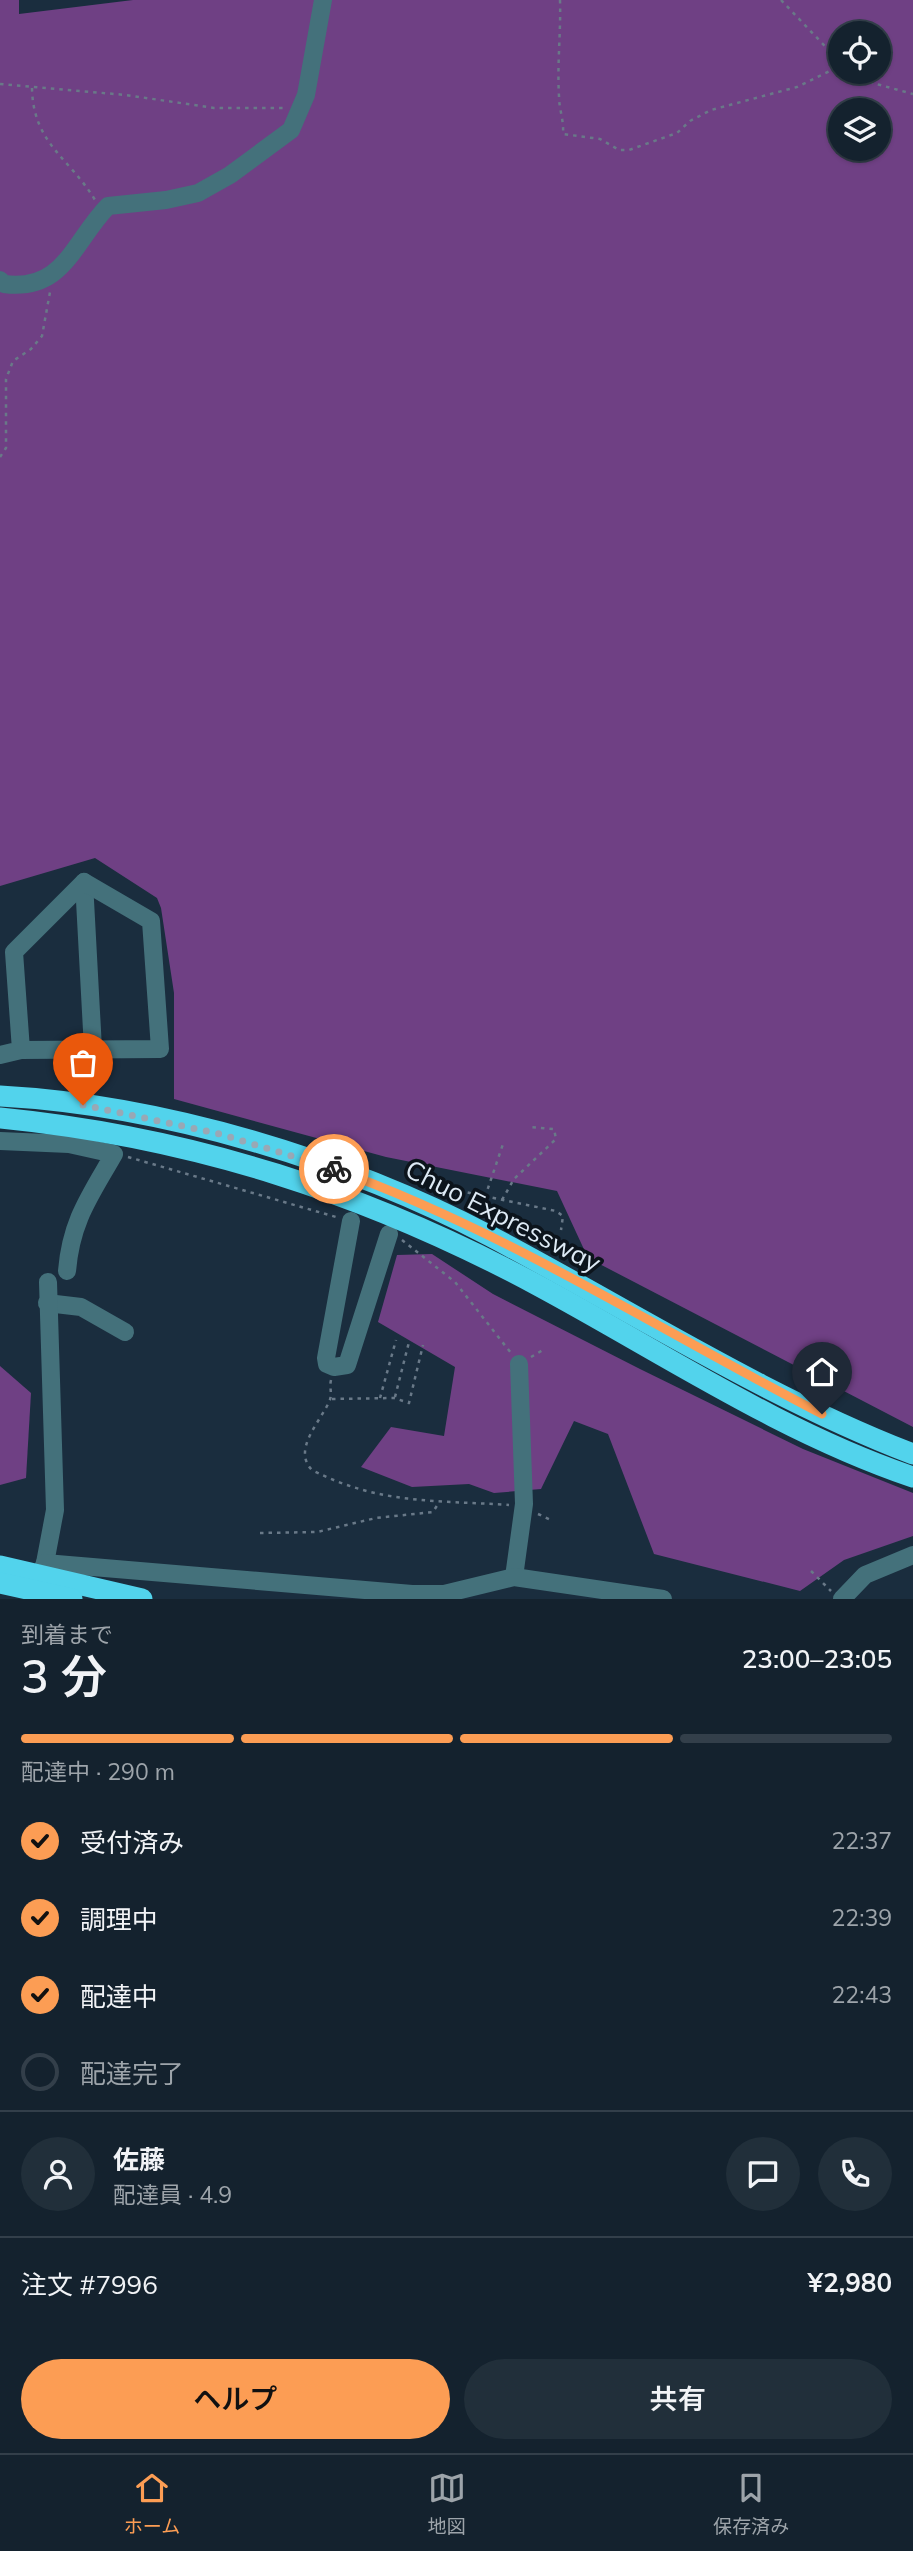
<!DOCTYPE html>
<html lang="ja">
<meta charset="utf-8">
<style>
:root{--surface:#14222e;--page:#212f3a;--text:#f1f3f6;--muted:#9da4aa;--line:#333f4a;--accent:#fc9d54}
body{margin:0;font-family:Mulish,"Noto Sans JP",sans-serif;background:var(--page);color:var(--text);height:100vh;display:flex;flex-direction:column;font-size:26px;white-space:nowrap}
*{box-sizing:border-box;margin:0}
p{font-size:23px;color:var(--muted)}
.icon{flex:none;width:38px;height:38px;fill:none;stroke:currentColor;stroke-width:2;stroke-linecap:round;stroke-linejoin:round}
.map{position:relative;height:1599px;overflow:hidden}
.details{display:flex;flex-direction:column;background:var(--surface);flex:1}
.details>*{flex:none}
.tools{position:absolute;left:828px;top:21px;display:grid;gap:14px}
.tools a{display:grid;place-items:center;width:63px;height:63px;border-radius:50%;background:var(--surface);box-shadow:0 2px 5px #0004,0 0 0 2px var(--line);font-size:35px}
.pin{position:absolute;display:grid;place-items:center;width:60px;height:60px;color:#fff;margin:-72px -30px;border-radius:50% 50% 50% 0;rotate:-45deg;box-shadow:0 0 7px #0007}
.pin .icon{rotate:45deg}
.courier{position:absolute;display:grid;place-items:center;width:70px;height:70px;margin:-35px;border:5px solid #fc9d54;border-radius:50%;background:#fff;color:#222;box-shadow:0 2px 9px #0007}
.summary em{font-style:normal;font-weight:600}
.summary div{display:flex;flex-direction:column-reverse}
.summary{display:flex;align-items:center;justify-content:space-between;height:119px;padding:0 21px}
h1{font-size:46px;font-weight:600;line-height:52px}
.bar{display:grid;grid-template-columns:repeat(4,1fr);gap:10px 7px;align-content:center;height:84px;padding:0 21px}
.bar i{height:9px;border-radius:5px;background:var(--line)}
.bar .selected{background:var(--accent)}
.bar p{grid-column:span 4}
.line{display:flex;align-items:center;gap:18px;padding:0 21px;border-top:2px solid var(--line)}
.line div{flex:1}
.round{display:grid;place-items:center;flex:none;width:74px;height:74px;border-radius:37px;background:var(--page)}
ol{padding:0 21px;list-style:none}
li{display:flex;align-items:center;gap:21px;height:77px}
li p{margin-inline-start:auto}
li .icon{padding:7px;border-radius:50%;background:var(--accent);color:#111;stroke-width:4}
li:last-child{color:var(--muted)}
li i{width:38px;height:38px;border:4px solid var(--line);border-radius:50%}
.button{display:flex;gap:14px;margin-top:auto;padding:14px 21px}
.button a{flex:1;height:80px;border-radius:42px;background:var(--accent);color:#111;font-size:28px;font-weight:600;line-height:80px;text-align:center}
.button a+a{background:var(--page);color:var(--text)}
.tabs{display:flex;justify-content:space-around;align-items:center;height:98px;border-top:2px solid var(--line);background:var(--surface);font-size:19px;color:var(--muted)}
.tabs a{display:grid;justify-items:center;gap:4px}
.tabs .selected{color:var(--accent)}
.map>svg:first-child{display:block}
.forest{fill:#6f4084;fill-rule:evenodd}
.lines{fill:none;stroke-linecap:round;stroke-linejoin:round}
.path{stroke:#697988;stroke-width:2.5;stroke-dasharray:3.5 5;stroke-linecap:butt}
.minor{stroke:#44717b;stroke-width:18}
.highway{stroke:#52d3ec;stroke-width:21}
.done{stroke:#99a8b5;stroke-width:7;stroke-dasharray:0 12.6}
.route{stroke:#fc9d54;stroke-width:9}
.labels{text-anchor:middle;stroke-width:7;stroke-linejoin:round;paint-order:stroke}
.street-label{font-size:26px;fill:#deeaf5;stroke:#0c141c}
</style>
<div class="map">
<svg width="913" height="1599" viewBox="0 0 913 1599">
<rect width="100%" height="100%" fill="#1a2d3e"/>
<g class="forest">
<path d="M 0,0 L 19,0 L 19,14 L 133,0 L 913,0 L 913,1427 L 588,1258 L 557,1191 L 386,1157 L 174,1099 L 174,993 L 161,908 L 157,898 L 95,858 L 0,886 ZM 840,33 L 878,33 L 878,72 L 840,72 ZM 840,110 L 878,110 L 878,149 L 840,149 Z"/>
<path d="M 432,1254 L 493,1294 L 640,1369 L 803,1449 L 913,1493 L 913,1536 L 844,1560 L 800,1591 L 654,1554 L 608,1434 L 574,1421 L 541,1489 L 494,1493 L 469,1484 L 412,1487 L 361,1467 L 391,1427 L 444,1436 L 455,1367 L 378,1322 L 397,1255 Z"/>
<path d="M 0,1366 L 31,1393 L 26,1478 L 0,1485 Z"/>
</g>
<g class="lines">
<g class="path">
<path d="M 560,0 C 561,32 557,64 559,96 C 559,109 564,120 563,134 L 600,139 L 619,150 L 629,150 L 677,133 L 690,121 L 711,110 L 797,87 L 840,66"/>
<path d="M 781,0 L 840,62"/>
<path d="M 856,72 L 869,82 L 913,94"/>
<path d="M 0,84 L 126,95 L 214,108 L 285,108"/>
<path d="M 32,88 C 33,144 70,158 95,200"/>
<path d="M 0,457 L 6,448 L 6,379 L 13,361 L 31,349 L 42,336 L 50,292"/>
<path d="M 128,1157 L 336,1217"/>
<path d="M 451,1189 L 556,1211 L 563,1216 L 561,1230"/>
<path d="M 485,1197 L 503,1144"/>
<path d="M 502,1200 L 514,1179 L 556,1139 L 554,1129 L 529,1127"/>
<path d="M 402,1240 L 455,1282 L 511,1353"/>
<path d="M 531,1357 L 543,1350"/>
<path d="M 331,1380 C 329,1388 333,1394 329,1402 C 320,1422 292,1450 312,1470 C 380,1505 437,1500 509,1505"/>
<path d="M 395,1397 L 409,1342"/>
<path d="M 380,1398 L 396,1340"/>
<path d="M 332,1399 L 394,1398 L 409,1403 L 423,1345"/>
<path d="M 538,1514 L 551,1520"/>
<path d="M 260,1533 L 317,1532 L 376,1518 L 433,1512 L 438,1504"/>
<path d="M 811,1571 L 831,1591"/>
</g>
<g class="minor">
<path d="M 0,280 L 4,284 C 64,292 73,242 108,206 L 166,200 L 198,193 L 230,175 L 291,130 L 306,95 L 323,0"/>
<path d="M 84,882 L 93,1049"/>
<path d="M 0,1055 L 21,1050 L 14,952 L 84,882 L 151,921 L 160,1049 L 21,1050"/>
<path d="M 0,1141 L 69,1144 L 114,1154 C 90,1196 71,1221 67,1271"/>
<path d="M 351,1221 L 326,1358 L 327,1364 L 334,1367 L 347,1365 L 389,1234"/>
<path d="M 47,1303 L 81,1307 L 125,1332"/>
<path d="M 45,1563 L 55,1510 L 48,1282"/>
<path d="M 514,1577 L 524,1504 L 519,1364"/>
<path d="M 36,1585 L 45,1563 L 412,1594 L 444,1594 L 514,1577 L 663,1599"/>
<path d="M 842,1599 L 865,1575 L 913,1555"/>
</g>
<g class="highway">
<path d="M 0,1096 C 164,1105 345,1160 490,1236 C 630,1310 765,1397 913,1454"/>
<path d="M 0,1118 C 192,1137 366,1193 537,1285 C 660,1351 780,1432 913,1477"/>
<path d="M 0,1566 L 142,1599"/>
<path d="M 0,1583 L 72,1599"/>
</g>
</g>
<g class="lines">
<path class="done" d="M 83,1105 L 220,1134 L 334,1169"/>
<path class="route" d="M 334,1169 C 504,1230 661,1331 822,1414"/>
</g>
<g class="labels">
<g class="street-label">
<text transform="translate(503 1216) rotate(27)" y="9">Chuo Expressway</text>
</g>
</g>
</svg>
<div class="tools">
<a><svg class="icon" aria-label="locate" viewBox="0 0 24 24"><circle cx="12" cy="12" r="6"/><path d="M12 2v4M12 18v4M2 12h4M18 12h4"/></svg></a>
<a><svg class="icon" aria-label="layers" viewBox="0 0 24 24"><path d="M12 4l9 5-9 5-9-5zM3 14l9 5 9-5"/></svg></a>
</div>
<div class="pin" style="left:83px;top:1105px;background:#ea580c"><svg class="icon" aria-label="bag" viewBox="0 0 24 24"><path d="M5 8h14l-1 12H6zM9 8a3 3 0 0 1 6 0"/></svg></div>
<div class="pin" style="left:822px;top:1414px;background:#1f2937"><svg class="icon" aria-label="home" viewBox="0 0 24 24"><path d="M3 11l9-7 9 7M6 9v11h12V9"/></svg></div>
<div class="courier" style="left:334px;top:1169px"><svg class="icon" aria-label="bike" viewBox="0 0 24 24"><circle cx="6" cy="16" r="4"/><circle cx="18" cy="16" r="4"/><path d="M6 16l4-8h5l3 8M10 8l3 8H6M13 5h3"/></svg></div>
</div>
<section class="details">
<div class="summary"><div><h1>3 分</h1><p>到着まで</p></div><em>23:00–23:05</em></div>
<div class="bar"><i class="selected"></i><i class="selected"></i><i class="selected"></i><i></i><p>配達中 · 290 m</p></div>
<ol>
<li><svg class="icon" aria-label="check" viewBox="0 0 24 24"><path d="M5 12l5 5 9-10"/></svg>受付済み<p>22:37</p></li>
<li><svg class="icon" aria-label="check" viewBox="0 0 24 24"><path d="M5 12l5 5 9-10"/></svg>調理中<p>22:39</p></li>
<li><svg class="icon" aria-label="check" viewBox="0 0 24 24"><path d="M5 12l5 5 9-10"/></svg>配達中<p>22:43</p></li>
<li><i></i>配達完了</li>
</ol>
<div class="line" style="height:126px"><a class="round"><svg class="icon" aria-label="person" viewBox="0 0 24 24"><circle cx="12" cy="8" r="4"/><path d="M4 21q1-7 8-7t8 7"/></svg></a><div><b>佐藤</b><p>配達員 · 4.9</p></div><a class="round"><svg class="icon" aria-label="chat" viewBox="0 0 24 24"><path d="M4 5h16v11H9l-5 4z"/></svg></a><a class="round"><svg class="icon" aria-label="phone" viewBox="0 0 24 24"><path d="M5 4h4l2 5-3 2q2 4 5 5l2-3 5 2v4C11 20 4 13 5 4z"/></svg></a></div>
<div class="line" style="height:91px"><div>注文 #7996</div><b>¥2,980</b></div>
<div class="button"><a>ヘルプ</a><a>共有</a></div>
</section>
<nav class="tabs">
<a class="selected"><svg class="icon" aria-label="home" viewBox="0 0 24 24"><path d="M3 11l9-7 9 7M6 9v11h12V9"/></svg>ホーム</a>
<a><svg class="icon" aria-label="map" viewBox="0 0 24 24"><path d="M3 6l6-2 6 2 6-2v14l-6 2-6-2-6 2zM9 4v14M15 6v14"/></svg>地図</a>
<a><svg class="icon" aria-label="saved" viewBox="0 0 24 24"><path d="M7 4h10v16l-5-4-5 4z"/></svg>保存済み</a>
</nav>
